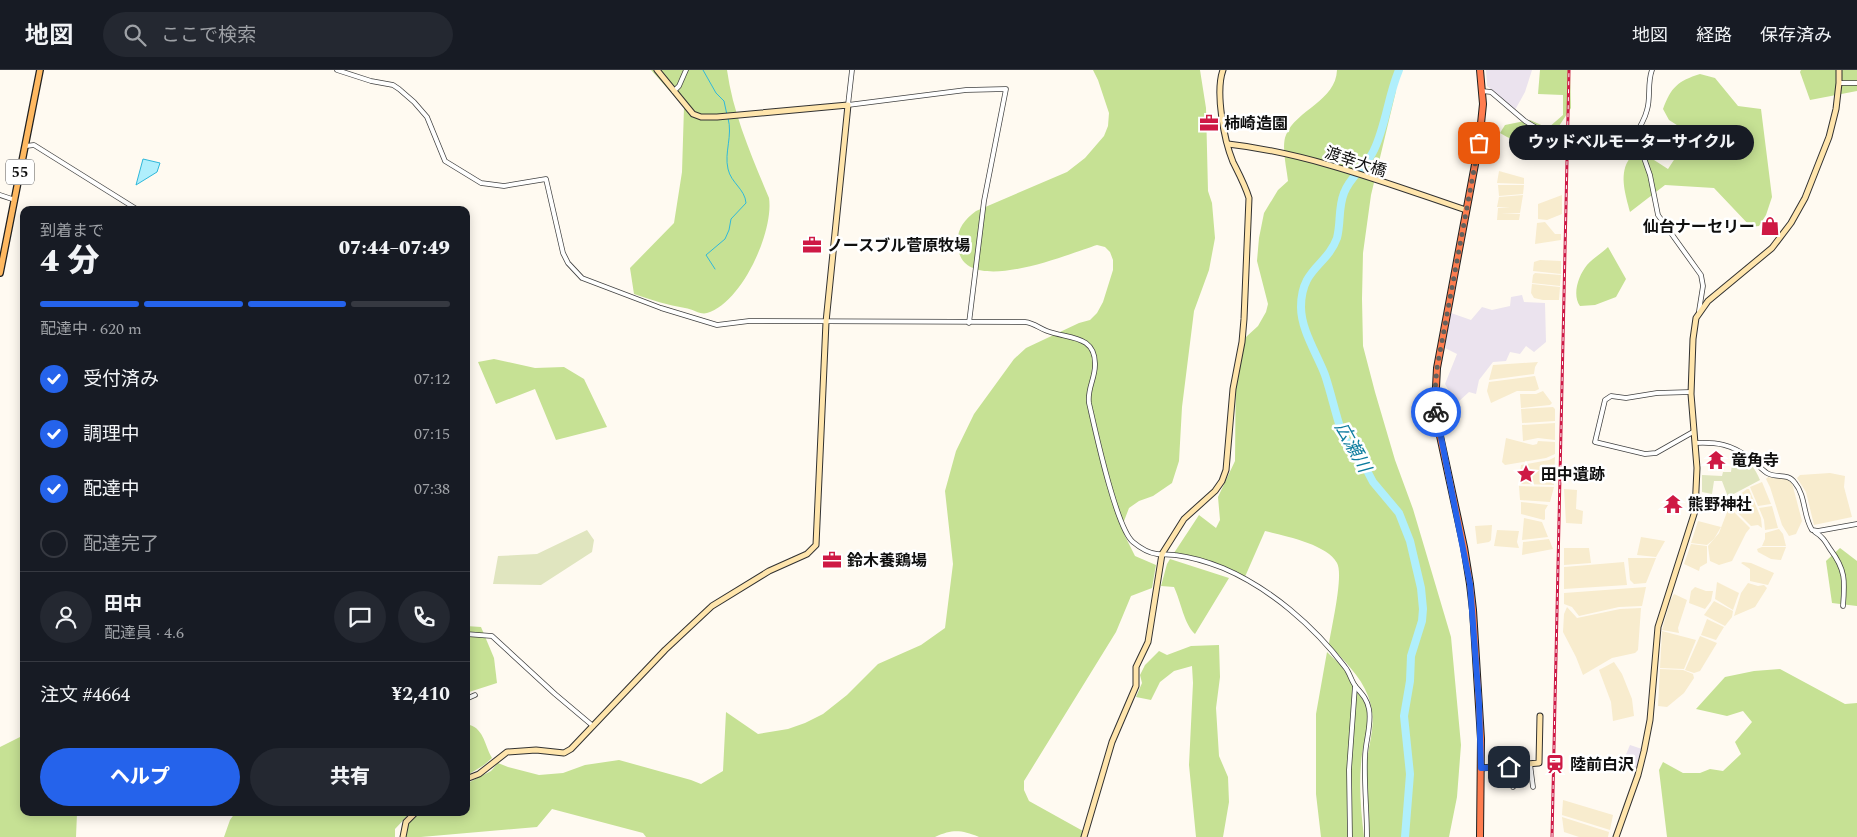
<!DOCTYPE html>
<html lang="ja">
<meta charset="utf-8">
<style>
:root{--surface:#171b24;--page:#242831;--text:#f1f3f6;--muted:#9ea1a6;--line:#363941;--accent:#2563eb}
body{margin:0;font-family:Spectral,"Noto Sans JP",serif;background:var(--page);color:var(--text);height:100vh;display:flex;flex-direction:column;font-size:19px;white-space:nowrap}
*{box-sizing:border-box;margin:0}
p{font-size:16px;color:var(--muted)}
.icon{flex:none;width:28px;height:28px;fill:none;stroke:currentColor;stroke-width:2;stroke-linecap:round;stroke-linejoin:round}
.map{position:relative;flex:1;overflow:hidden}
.side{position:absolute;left:20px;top:136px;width:450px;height:610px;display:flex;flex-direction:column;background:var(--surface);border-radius:10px;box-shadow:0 2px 12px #0003}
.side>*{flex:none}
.pin{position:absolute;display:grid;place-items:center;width:42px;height:42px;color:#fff;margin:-21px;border-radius:10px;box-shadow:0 2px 8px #0006}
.courier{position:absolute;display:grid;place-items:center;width:50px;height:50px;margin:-25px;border:4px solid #2563eb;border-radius:50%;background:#fff;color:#222;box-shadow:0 1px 6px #0007}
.bubble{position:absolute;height:35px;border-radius:18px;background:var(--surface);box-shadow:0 2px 12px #0003;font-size:16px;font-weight:800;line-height:35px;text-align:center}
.headline em{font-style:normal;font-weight:800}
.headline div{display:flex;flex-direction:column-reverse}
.headline{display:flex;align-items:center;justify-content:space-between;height:85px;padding:0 20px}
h1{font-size:32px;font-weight:800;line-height:38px}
.bar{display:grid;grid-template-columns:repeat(4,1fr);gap:8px 5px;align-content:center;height:60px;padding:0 20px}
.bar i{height:6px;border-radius:4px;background:var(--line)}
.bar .selected{background:var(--accent)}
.bar p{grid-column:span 4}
.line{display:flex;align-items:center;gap:12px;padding:0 20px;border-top:1px solid var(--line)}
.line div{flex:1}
.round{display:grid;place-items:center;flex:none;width:52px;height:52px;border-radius:26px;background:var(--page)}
ol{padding:0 20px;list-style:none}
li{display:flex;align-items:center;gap:15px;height:55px}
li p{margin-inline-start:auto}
li .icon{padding:5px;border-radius:50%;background:var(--accent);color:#fff;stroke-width:4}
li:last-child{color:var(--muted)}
li i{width:28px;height:28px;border:2px solid var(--line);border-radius:50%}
.primary-button{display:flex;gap:10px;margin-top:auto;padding:10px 20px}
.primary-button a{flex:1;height:58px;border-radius:30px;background:var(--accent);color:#fff;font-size:20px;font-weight:800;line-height:58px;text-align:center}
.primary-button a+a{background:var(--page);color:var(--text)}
header{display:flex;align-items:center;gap:30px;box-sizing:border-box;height:70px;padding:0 25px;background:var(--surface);border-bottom:1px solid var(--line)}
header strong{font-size:24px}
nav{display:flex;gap:28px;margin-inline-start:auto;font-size:18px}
.search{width:350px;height:45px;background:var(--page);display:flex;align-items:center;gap:12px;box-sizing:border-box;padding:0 18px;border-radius:28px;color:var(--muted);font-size:19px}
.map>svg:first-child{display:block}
.industrial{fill:#ebe3ee}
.farmland{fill:#f8ecce}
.forest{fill:#c6e194}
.cemetery{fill:#e0e5bf}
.water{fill:#b0effc;stroke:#30b8da}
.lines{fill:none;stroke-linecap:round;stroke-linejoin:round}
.stream{stroke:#30b8da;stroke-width:1}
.river{stroke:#b0effc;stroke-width:8}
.street-casing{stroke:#424242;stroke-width:5.5}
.secondary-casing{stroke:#313131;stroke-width:7}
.primary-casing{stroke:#202020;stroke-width:8}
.highway-casing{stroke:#202020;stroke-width:8}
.street{stroke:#fff;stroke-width:4}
.secondary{stroke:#ffe5ac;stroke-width:5}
.primary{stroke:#ffb961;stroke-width:5.5}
.highway{stroke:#ff7d4f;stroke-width:6}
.rail-casing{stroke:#ce1945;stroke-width:3}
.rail{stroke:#fff;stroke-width:1;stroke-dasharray:4;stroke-linecap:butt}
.done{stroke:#63615e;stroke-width:5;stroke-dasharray:0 9}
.route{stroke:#2563eb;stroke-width:6}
.labels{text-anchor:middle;stroke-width:5;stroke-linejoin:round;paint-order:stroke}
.shield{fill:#fff;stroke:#575757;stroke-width:1}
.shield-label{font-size:15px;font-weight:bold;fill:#0f0f0f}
.poi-label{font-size:16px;font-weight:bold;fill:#0f0f0f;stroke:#fff;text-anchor:start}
.street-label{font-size:16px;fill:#0f0f0f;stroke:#fff}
.water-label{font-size:18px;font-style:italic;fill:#0c7c9e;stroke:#fff}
</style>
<header>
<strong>地図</strong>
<div class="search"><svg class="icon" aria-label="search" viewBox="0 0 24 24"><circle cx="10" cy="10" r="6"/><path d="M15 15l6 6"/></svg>ここで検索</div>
<nav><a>地図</a><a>経路</a><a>保存済み</a></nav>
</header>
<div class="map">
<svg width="1857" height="767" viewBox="0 0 1857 767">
<rect width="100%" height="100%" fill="#fffaf1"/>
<g class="industrial">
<path d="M 1486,0 L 1532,0 L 1525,22 L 1515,40 L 1487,16 Z"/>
<path d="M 1522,225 L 1524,232 L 1545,233 L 1546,272 L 1534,282 L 1526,276 L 1520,284 L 1510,282 L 1506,291 L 1493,292 L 1479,310 L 1476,324 L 1469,322 L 1458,332 L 1454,330 L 1445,314 L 1457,284 L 1445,278 L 1451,243 L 1471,250 L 1482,237 L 1492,240 L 1510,236 L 1511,227 Z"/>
<path d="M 1630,675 L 1642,679 L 1637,701 L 1632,699 L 1624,689 Z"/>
</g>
<g class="farmland">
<path d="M 1499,101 L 1524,108 L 1524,114 L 1497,113 Z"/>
<path d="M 1498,115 L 1524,115 L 1523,124 L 1499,126 Z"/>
<path d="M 1523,125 L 1520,143 L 1501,144 L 1520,144 L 1519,150 L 1497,150 L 1498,138 L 1510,137 L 1497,137 L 1499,127 Z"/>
<path d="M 1562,125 L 1562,144 L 1547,150 L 1538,149 L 1538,134 Z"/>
<path d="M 1545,152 L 1555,164 L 1561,164 L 1561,170 L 1535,174 L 1537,153 Z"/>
<path d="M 1540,190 L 1561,191 L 1561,204 L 1533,201 L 1534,192 Z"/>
<path d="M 1535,203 L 1561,205 L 1560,216 L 1532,213 L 1533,205 Z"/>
<path d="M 1532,214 L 1560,217 L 1559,230 L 1543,230 L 1534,228 L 1531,223 Z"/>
<path d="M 1538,292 L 1535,297 L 1534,304 L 1489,310 L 1493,295 Z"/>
<path d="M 1535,306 L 1539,319 L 1535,321 L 1517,321 L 1491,333 L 1487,321 L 1489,312 Z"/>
<path d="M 1543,321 L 1552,333 L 1550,335 L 1521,338 L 1520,324 L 1536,324 Z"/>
<path d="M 1553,337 L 1555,339 L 1555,351 L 1522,353 L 1521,339 Z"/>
<path d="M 1555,353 L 1555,370 L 1538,368 L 1523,371 L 1522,355 Z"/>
<path d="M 1506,368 L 1533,375 L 1537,374 L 1538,371 L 1555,372 L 1555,384 L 1546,388 L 1505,395 L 1502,392 Z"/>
<path d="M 1555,387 L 1554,415 L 1521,414 L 1519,411 L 1521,395 L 1549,390 Z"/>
<path d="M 1830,403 L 1845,406 L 1844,417 L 1852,447 L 1814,455 L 1806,422 L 1797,408 L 1800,405 Z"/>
<path d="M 1768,407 L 1789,409 L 1792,413 L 1802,451 L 1796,464 L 1789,466 L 1782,455 L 1770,417 L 1766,409 Z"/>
<path d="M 1762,412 L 1771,434 L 1758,436 L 1750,417 Z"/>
<path d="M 1519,416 L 1554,417 L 1550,432 L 1520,430 Z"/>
<path d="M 1564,419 L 1577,420 L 1576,439 L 1583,441 L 1582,454 L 1566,453 Z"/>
<path d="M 1747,419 L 1749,419 L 1761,448 L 1762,458 L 1758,455 L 1751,456 L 1731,436 L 1735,428 Z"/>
<path d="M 1521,432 L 1548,435 L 1545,440 L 1545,449 L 1544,450 L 1521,444 Z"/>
<path d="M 1772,436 L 1778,458 L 1765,460 L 1764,450 L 1759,438 Z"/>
<path d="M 1729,437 L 1750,458 L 1746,463 L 1732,491 L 1719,495 L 1710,491 L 1708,476 L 1719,463 Z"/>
<path d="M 1524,448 L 1542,452 L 1548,467 L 1522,470 Z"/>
<path d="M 1698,451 L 1721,457 L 1714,469 L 1707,475 L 1691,473 Z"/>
<path d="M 1492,455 L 1491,470 L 1489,472 L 1477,474 L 1475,456 Z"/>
<path d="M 1779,459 L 1783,464 L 1786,476 L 1762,476 L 1765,469 L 1765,463 Z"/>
<path d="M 1497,460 L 1519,461 L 1517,472 L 1519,478 L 1494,476 Z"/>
<path d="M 1641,467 L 1665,471 L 1656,487 L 1637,485 Z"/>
<path d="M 1549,469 L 1553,479 L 1522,485 L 1523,472 Z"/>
<path d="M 1691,474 L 1707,476 L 1707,493 L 1700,497 L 1699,501 L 1684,494 Z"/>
<path d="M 1762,477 L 1786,477 L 1781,490 L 1771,489 L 1758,482 L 1757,479 Z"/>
<path d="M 1564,478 L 1589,478 L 1591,493 L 1564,495 Z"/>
<path d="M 1628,488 L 1656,488 L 1646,513 L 1634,514 L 1630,510 Z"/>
<path d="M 1624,492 L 1627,515 L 1564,519 L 1564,497 Z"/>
<path d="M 1743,492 L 1751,493 L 1774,503 L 1768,515 L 1750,511 L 1750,499 L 1741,493 Z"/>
<path d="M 1717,512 L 1739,523 L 1733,540 L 1715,529 Z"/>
<path d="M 1748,513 L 1758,516 L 1764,515 L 1767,518 L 1755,537 L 1734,546 L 1741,523 Z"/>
<path d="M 1646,517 L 1642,536 L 1619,537 L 1579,546 L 1572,537 L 1564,534 L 1564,523 Z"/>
<path d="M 1695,517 L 1706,521 L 1713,521 L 1711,531 L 1705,539 L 1689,533 L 1691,521 Z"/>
<path d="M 1674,524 L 1687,530 L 1678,558 L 1679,563 L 1662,560 L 1670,531 Z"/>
<path d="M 1714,531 L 1733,541 L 1732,547 L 1725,556 L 1704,545 Z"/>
<path d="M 1567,537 L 1577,548 L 1620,539 L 1641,538 L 1638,580 L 1635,583 L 1612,588 L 1583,605 L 1576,587 L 1563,562 L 1564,544 Z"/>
<path d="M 1707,549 L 1724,557 L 1716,570 L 1701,565 Z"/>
<path d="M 1662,561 L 1696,570 L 1684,599 L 1660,598 Z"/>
<path d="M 1700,566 L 1717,573 L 1700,601 L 1694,603 L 1685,600 Z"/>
<path d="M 1614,592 L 1622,604 L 1632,629 L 1634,646 L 1613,651 L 1611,632 L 1599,600 Z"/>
<path d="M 1660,599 L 1683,600 L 1693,604 L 1694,608 L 1684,623 L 1667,637 L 1658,636 Z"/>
<path d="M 1563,730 L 1613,745 L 1610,760 L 1562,745 Z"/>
<path d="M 1562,747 L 1609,762 L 1608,767 L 1579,767 L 1564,762 Z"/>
</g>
<g class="forest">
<path d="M 651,0 L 727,0 C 733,44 752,87 769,128 C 774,161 742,233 707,243 C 700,245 693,239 685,238 C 668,235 651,230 634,224 L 630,198 L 674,153 L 682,102 L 684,37 Z"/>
<path d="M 1093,0 L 1200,0 L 1206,38 L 1208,121 L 1212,133 L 1215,168 L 1209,200 L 1194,241 L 1182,337 L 1179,391 L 1172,413 L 1153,426 L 1139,431 L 1129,438 L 1124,451 L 1124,464 L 1135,486 L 1156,495 L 1152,518 L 1131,526 L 1116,562 L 1024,711 L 1024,720 L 1029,731 L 1083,761 L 1081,767 L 979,767 C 961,760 953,759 935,767 L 646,767 L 643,763 L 552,739 L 537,757 L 421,767 L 404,767 L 406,756 L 419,743 L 466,742 L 466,714 L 491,701 L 498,693 L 508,697 L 539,705 L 563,703 L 585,695 L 619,690 L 691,710 L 701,714 L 723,701 L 726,642 L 758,664 L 788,659 L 805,653 L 823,644 L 847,625 L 878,594 L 921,575 L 945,558 L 953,494 L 945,421 L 956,381 L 974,344 L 1014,289 L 1026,278 L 1079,253 L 1090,250 L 1097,243 L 1103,232 L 1113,200 L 1113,190 L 1110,182 L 1105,177 L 1097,175 C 1071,183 963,229 958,177 C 956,160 963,151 976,141 L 1067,102 L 1085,88 L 1104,66 L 1108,56 L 1109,43 L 1098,10 Z"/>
<path d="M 1337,0 L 1396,0 L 1396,21 L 1371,125 L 1363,183 L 1362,229 L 1363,276 L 1375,322 L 1395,390 L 1413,439 L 1451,567 L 1461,675 L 1457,727 L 1449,767 L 1369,767 C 1366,745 1364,724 1366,702 C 1367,673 1379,655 1368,626 C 1361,606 1342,589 1329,574 C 1331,559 1344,505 1337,493 C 1327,474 1284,466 1265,461 L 1244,509 L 1197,488 L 1174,483 L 1199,445 L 1216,458 L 1220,450 L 1218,427 L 1235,391 L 1236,288 L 1246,267 L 1258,256 L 1266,242 L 1268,234 L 1257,191 L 1259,168 L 1264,143 L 1278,120 L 1288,111 C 1287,100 1281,76 1286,65 C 1296,40 1336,31 1337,0 Z"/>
<path d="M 1540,0 L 1570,0 L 1571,38 L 1555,62 L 1545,73 L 1532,77 L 1507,67 L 1500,63 L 1505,55 L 1530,50 L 1548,58 L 1563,45 L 1563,25 L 1538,24 Z"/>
<path d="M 1801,0 L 1857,0 L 1857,21 L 1810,30 L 1800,2 Z"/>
<path d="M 1700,4 L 1715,8 L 1738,36 L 1761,39 L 1772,127 L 1766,145 L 1759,156 L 1751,157 L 1714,118 L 1665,115 L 1630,142 C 1626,126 1619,106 1628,91 C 1630,87 1637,83 1640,81 L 1668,99 L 1691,64 L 1669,50 L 1663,39 C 1671,17 1678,11 1700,4 Z"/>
<path d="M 1608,177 L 1626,209 L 1616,227 L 1595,235 L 1580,236 C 1572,225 1578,206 1587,195 C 1592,189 1602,183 1608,177 Z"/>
<path d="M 494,289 L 535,298 L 564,297 L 584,309 L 607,357 L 556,370 L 535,319 L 496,334 L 478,292 Z"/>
<path d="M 1840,478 L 1857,491 L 1857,536 L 1832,533 L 1826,491 Z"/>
<path d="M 1170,489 L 1229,508 L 1195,564 C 1184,554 1181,532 1174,517 L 1161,516 L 1167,494 Z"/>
<path d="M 466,556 L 481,557 L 494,588 L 497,613 L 466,623 Z"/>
<path d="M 1219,575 L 1220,607 L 1216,638 L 1219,686 L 1228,707 L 1229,732 L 1223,767 L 1196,767 L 1189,695 L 1193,613 L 1192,596 L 1174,601 L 1160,612 L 1151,630 L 1136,627 L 1142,613 L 1140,605 L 1145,595 L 1159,581 L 1167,585 L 1191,576 Z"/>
<path d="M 1327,582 C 1342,596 1361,613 1366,633 C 1372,655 1362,673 1361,694 C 1359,719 1361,742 1364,767 L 1321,767 L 1316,724 L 1316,644 Z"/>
<path d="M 1780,599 L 1845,634 L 1857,633 L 1857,767 L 1667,767 L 1659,700 L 1663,692 L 1683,703 L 1700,703 L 1710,699 L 1723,701 L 1741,684 L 1735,672 L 1752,652 L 1743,641 L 1727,646 L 1696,639 L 1725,607 L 1754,601 Z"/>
<path d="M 466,654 C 484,657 484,674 492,688 L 484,695 L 466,706 Z"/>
<path d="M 24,665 L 24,742 L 77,743 L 76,767 L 0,767 L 0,677 Z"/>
<path d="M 235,743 L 235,742 L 410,743 L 395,759 L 395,767 L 224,767 L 230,750 Z"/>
</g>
<g class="cemetery">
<path d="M 1733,386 C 1746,386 1756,399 1760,410 L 1728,427 L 1722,411 L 1714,411 L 1712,424 L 1702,422 L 1702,405 L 1722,406 L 1723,402 L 1731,402 Z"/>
<path d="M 587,460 L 594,470 L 592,482 L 541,515 L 493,514 L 498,486 L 537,484 Z"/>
</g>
<path class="water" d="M 143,89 L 160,93 L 157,102 L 136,115 Z"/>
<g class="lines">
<g class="stream">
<path d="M 703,0 L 716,23 L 724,31 L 727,45"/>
<path d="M 715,199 L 706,185 L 725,169 L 729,160 L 731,149 L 746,133 C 745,119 731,113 728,99 C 724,82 733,66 728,48"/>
</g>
<path class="river" d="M 1399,0 C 1388,26 1386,55 1374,80 C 1367,96 1350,106 1344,123 C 1338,138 1341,153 1337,168 C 1327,196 1301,198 1301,237 C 1301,260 1317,284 1325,305 C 1331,323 1335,342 1341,360 L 1344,367 L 1363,393 L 1373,412 L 1399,443 L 1410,471 L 1421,518 L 1423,539 L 1422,551 L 1411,586 L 1410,611 L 1404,646 L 1410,704 L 1405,767"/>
<g class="street-casing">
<g id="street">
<path d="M 337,0 L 371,11 L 393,15 L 399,19 L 414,32 L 427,47 L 445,91 L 481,113 L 504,116 L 546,109 L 563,183 L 568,193 L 582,208 L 661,238 L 717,255 L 749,251 L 1025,252 C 1034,253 1039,258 1047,261 C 1067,269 1096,264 1095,295 C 1095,309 1087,319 1089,333 C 1095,359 1116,458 1133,472 C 1139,477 1149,483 1157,484 C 1163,485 1169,484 1175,485 C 1191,487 1208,492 1223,498 C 1270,518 1314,556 1345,597 C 1350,603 1351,611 1356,617 C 1362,624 1367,629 1369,639 C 1372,656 1365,671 1365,688 C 1364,714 1367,741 1367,767"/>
<path d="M 852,0 L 848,35 L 966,20 L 1006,19 L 984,131 L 969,253"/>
<path d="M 1839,13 L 1857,13"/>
<path d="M 674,21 L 679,16 L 686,0"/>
<path d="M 1482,21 L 1491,22 L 1525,51 L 1553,68 L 1568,73 L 1580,75 L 1613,73 L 1628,76 L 1639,82 L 1644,88 L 1650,105 L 1658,145 L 1701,205 L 1703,216 L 1699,241"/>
<path d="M 26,76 L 34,75 L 138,140"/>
<path d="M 1628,76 C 1635,65 1644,53 1647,40 C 1651,27 1647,13 1652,0"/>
<path d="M 0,125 L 15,130"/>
<path d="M 1691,322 L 1657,323 L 1626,328 L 1611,326 L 1605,330 L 1595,372 L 1645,384 L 1656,383 L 1693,362"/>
<path d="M 1695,373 C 1716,372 1732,374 1749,388 C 1755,392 1761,399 1767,403 C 1777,409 1787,402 1795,413 C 1806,426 1803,446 1812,460 L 1818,461 L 1857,454"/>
<path d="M 1815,462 C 1823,467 1825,471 1830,479 C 1846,500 1845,511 1843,536"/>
<path d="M 466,564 L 492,566 L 555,624 L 593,656"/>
<path d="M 466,629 L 475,625"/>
<path d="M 1530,694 L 1533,717"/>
<path d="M 1509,697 L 1513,717"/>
<path d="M 1350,767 L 1349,700 L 1355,616"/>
</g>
</g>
<g class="secondary-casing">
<g id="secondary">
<path d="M 1228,74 C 1309,83 1389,114 1466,140"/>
<path d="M 1481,698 L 1539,693 L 1540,646"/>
<path d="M 466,709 L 479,704 L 507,682 L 536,680 L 564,683 L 571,679 L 665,580 L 712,536 L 769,501 L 807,484 L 816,475 L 826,252 L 848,35 L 717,47 L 701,47 L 693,44 L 657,0"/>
<path d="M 403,767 L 406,752 L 416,742"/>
<path d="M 1084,767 L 1112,672 L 1136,616 L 1136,597 L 1148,572 L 1162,484 L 1184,449 L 1215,421 L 1222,411 L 1226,400 L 1233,319 L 1242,272 L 1244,249 L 1249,128 C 1245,115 1239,104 1233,92 C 1224,70 1215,22 1223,0"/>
<path d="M 1616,767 L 1638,705 L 1644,681 L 1650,650 L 1658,557 L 1695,441 L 1697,398 L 1691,324 L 1693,269 L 1696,248 L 1708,231 L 1772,178 L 1791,153 L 1805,128 L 1829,67 L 1836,39 L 1839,13 L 1839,0"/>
</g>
</g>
<g class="primary-casing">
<path id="primary" d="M 0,203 L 40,0"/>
</g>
<g class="highway-casing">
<path id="highway" d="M 1480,0 L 1483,34 L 1479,73 L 1437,298 L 1435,336 L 1440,366 L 1464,477 L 1470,514 L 1473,540 L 1481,669 L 1480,767"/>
</g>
<use href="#street" class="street"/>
<use href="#secondary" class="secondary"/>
<use href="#primary" class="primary"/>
<use href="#highway" class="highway"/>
<g class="rail-casing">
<path id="rail" d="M 1552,767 L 1569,0"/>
</g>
<use href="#rail" class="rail"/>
</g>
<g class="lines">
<path class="done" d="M 1436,342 L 1435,320 L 1437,298 L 1479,73"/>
<path class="route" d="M 1436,342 L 1470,514 L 1479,633 L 1481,698 L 1509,697"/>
</g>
<defs>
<g id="office-bare" transform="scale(1.5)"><path d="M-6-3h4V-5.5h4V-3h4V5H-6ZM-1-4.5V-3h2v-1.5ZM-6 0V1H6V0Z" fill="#ce1945" stroke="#fff" stroke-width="2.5" paint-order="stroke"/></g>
<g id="shop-bare" transform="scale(1.5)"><path d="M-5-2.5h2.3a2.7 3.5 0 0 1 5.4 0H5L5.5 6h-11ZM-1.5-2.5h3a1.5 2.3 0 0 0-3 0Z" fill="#ce1945" stroke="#fff" stroke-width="2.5" paint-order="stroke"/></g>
<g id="temple-bare" transform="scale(1.5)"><path d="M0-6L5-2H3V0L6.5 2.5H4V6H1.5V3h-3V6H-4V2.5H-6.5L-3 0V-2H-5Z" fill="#ce1945" stroke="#fff" stroke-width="2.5" paint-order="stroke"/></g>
<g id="sight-bare" transform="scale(1.5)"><path d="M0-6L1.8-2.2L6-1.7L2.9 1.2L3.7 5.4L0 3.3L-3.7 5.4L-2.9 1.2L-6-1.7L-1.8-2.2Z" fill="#ce1945" stroke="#fff" stroke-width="2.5" paint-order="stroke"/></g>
<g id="station-bare" transform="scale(1.5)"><path d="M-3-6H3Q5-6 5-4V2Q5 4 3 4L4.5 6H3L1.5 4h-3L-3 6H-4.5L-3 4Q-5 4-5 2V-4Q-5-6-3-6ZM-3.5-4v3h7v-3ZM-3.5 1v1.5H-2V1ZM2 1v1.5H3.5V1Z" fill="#ce1945" stroke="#fff" stroke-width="2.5" paint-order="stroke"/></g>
</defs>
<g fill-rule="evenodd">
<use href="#office-bare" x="1209" y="53"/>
<use href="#shop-bare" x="1770" y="156"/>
<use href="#office-bare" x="812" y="175"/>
<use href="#temple-bare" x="1716" y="390"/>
<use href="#sight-bare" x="1526" y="404"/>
<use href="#temple-bare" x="1673" y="434"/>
<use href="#office-bare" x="832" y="490"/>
<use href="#station-bare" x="1555" y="694"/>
</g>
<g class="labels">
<rect class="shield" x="6" y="89.5" width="28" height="25" rx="4"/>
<g class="shield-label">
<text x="20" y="107">55</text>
</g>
<g class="poi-label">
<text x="1224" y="59">柿崎造園</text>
<text x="1755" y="162" text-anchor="end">仙台ナーセリー</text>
<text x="827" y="181">ノースブル菅原牧場</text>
<text x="1731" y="396">竜角寺</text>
<text x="1541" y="410">田中遺跡</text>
<text x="1688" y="440">熊野神社</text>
<text x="847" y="496">鈴木養鶏場</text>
<text x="1570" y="700">陸前白沢</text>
</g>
<g class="street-label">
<text transform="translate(1356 91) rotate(18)" y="6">渡幸大橋</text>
</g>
<g class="water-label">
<text transform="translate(1353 377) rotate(61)" y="6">広瀬川</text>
</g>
</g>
</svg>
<div class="pin" style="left:1479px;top:73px;background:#ea580c"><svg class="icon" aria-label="bag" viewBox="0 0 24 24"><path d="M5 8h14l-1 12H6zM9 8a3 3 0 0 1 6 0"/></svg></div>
<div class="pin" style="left:1509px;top:697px;background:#1f2937"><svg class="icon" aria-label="home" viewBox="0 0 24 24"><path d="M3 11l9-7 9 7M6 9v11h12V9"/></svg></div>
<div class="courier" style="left:1436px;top:342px"><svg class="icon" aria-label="bike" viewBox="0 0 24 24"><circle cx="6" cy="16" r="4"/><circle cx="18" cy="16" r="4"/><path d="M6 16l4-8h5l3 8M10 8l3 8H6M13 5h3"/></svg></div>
<div class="bubble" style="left:1509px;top:55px;width:245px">ウッドベルモーターサイクル</div>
<section class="side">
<div class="headline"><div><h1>4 分</h1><p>到着まで</p></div><em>07:44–07:49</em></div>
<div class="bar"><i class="selected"></i><i class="selected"></i><i class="selected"></i><i></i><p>配達中 · 620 m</p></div>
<ol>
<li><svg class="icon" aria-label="check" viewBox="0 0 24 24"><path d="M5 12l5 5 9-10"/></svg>受付済み<p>07:12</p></li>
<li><svg class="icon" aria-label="check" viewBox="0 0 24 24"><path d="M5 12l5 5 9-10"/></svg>調理中<p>07:15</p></li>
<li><svg class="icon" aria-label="check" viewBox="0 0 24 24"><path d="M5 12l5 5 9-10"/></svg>配達中<p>07:38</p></li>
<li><i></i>配達完了</li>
</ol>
<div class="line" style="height:90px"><a class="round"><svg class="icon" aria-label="person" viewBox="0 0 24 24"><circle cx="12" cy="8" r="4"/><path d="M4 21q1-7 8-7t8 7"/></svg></a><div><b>田中</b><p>配達員 · 4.6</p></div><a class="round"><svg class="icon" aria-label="chat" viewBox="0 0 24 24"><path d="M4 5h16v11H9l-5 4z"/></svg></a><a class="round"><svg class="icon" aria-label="phone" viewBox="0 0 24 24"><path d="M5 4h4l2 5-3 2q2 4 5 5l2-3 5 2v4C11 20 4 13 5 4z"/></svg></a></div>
<div class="line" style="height:65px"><div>注文 #4664</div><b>¥2,410</b></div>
<div class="primary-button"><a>ヘルプ</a><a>共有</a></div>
</section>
</div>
